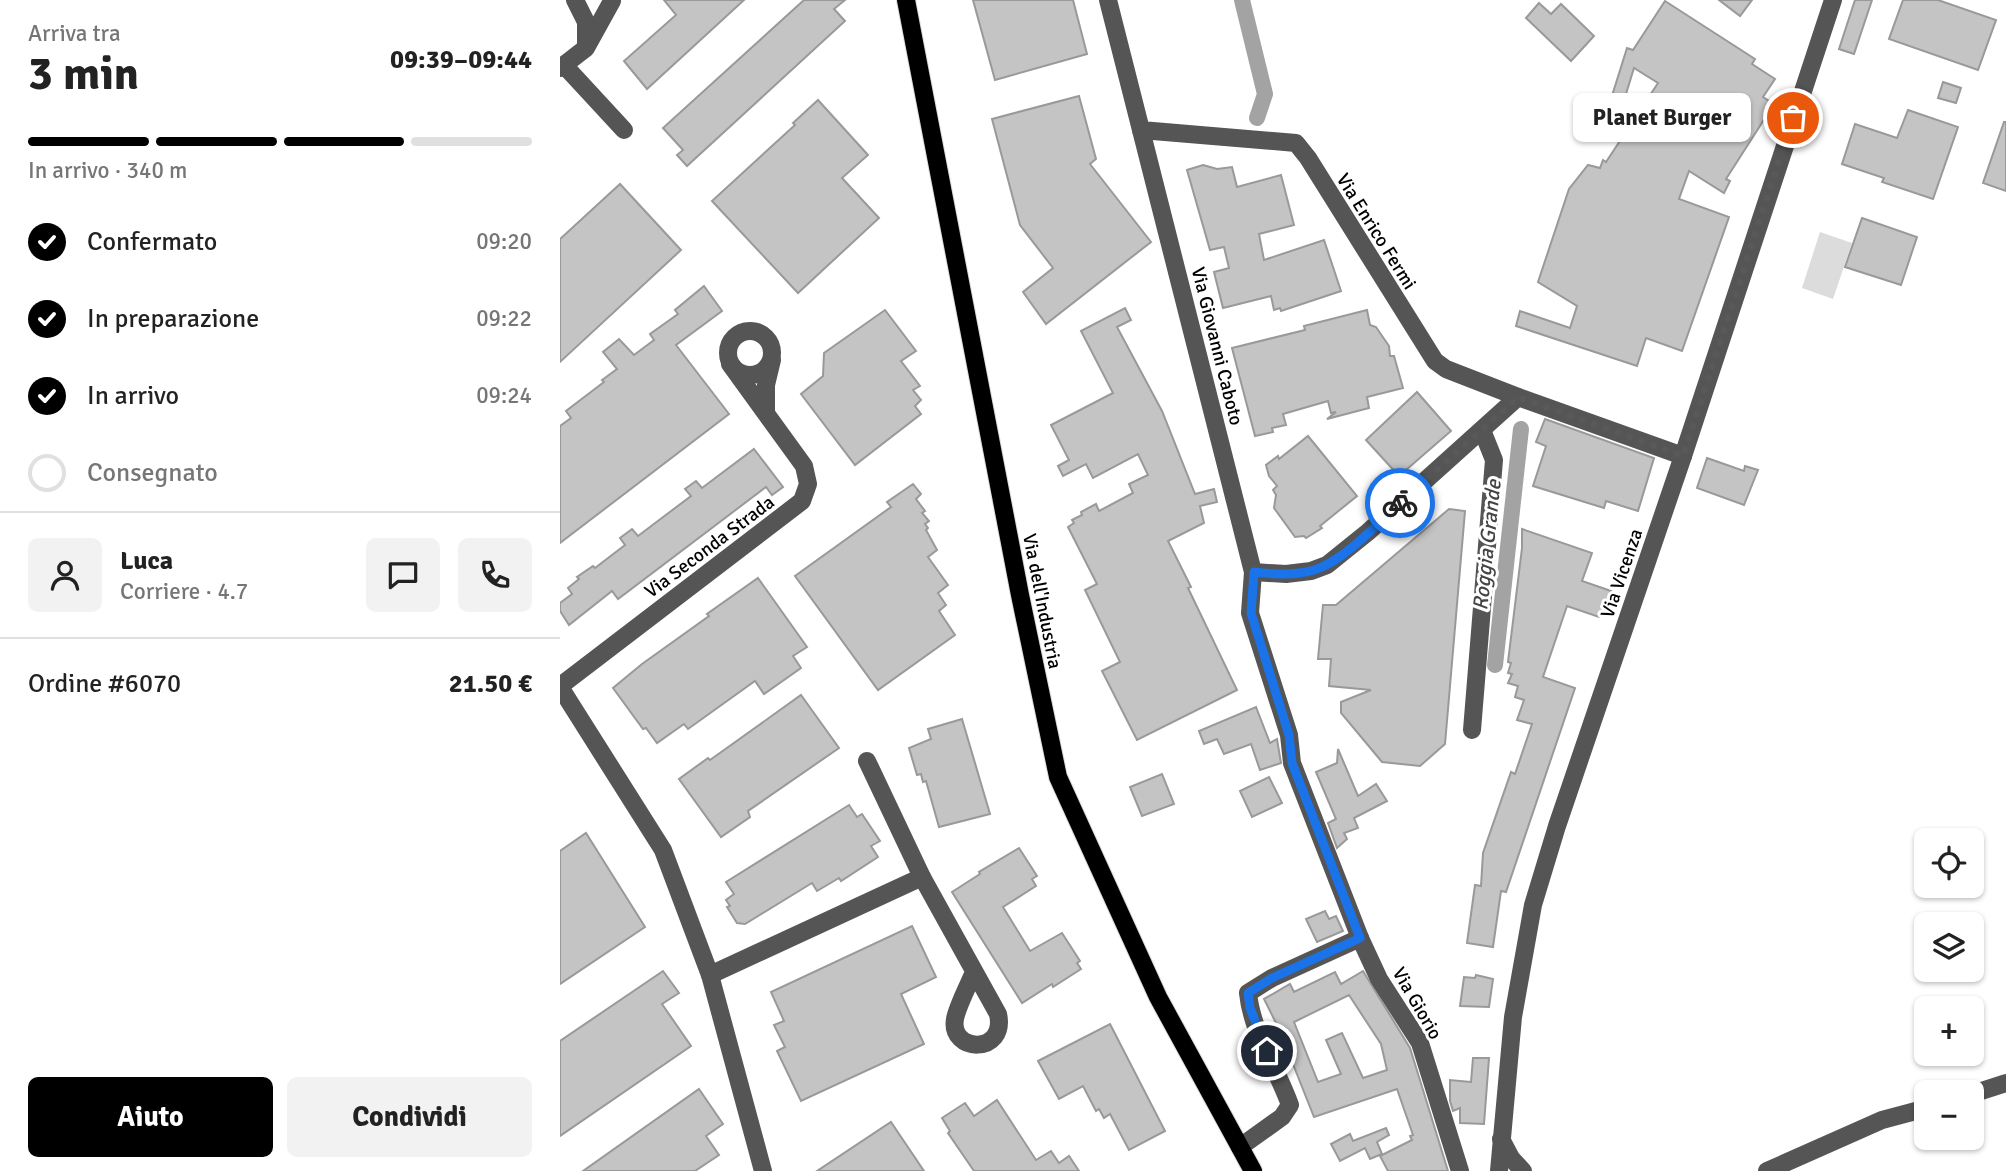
<!DOCTYPE html>
<html lang="it">
<meta charset="utf-8">
<style>
:root{--surface:#fff;--page:#f2f2f2;--text:#222;--muted:#767676;--line:#e0e0e0;--accent:#000}
body{margin:0;font-family:Signika,sans-serif;background:var(--page);color:var(--text);height:100vh;display:flex;flex-direction:column;font-size:26px;white-space:nowrap}
*{box-sizing:border-box;margin:0}
p{font-size:23px;color:var(--muted)}
.icon{flex:none;width:38px;height:38px;fill:none;stroke:currentColor;stroke-width:2;stroke-linecap:round;stroke-linejoin:round}
.map{position:relative;flex:1;overflow:hidden}
.sheet{display:flex;flex-direction:column;background:var(--surface);width:560px}
.sheet>*{flex:none}
.tools{position:absolute;left:1354px;top:828px;display:grid;gap:14px}
.tools a{display:grid;place-items:center;width:70px;height:70px;border-radius:10px;background:var(--surface);box-shadow:0 2px 5px #0004;font-size:35px}
.pin{position:absolute;display:grid;place-items:center;width:60px;height:60px;color:#fff;margin:-30px;border:4px solid #fff;border-radius:50%;box-shadow:0 2px 7px #0007}
.courier{position:absolute;display:grid;place-items:center;width:70px;height:70px;margin:-35px;border:5px solid #1a73e8;border-radius:50%;background:#fff;color:#222;box-shadow:0 2px 9px #0007}
.bubble{position:absolute;height:49px;border-radius:10px;background:var(--surface);box-shadow:0 2px 5px #0004;font-size:23px;font-weight:700;line-height:49px;text-align:center}
.overview em{font-style:normal;font-weight:700}
.overview div{display:flex;flex-direction:column-reverse}
.overview{display:flex;align-items:center;justify-content:space-between;height:119px;padding:0 28px}
h1{font-size:46px;font-weight:700;line-height:52px}
.bar{display:grid;grid-template-columns:repeat(4,1fr);gap:10px 7px;align-content:center;height:84px;padding:0 28px}
.bar i{height:9px;border-radius:5px;background:var(--line)}
.bar .selected{background:var(--accent)}
.bar p{grid-column:span 4}
.line{display:flex;align-items:center;gap:18px;padding:0 28px;border-top:2px solid var(--line)}
.line div{flex:1}
.round{display:grid;place-items:center;flex:none;width:74px;height:74px;border-radius:10px;background:var(--page)}
ol{padding:0 28px;list-style:none}
li{display:flex;align-items:center;gap:21px;height:77px}
li p{margin-inline-start:auto}
li .icon{padding:7px;border-radius:50%;background:var(--accent);color:#fff;stroke-width:4}
li:last-child{color:var(--muted)}
li i{width:38px;height:38px;border:4px solid var(--line);border-radius:50%}
.primary-button{display:flex;gap:14px;margin-top:auto;padding:14px 28px}
.primary-button a{flex:1;height:80px;border-radius:10px;background:var(--accent);color:#fff;font-size:28px;font-weight:700;line-height:80px;text-align:center}
.primary-button a+a{background:var(--page);color:var(--text)}
main{display:flex;flex:1;min-height:0}
.map>svg:first-child{display:block}
.green{fill:#dcdcdc}
.lines{fill:none;stroke-linecap:round;stroke-linejoin:round}
.canal{stroke:#a3a3a3;stroke-width:16}
.building{fill:#c4c4c4;stroke:#999;stroke-width:2;fill-rule:evenodd}
.major-casing{stroke:#dbdbdb;stroke-width:20}
.minor{stroke:#555;stroke-width:18}
.major{stroke:#000;stroke-width:18}
.done{stroke:#595959;stroke-width:7;stroke-dasharray:0 12.6}
.route{stroke:#1a73e8;stroke-width:9}
.labels{text-anchor:middle;stroke-width:6;stroke-linejoin:round;paint-order:stroke}
.street-label{font-size:19px;fill:#000;stroke:#fff}
.water-label{font-size:21px;font-style:italic;fill:#444;stroke:#fff}
</style>
<main>
<section class="sheet">
<div class="overview"><div><h1>3 min</h1><p>Arriva tra</p></div><em>09:39–09:44</em></div>
<div class="bar"><i class="selected"></i><i class="selected"></i><i class="selected"></i><i></i><p>In arrivo · 340 m</p></div>
<ol>
<li><svg class="icon" aria-label="check" viewBox="0 0 24 24"><path d="M5 12l5 5 9-10"/></svg>Confermato<p>09:20</p></li>
<li><svg class="icon" aria-label="check" viewBox="0 0 24 24"><path d="M5 12l5 5 9-10"/></svg>In preparazione<p>09:22</p></li>
<li><svg class="icon" aria-label="check" viewBox="0 0 24 24"><path d="M5 12l5 5 9-10"/></svg>In arrivo<p>09:24</p></li>
<li><i></i>Consegnato</li>
</ol>
<div class="line" style="height:126px"><a class="round"><svg class="icon" aria-label="person" viewBox="0 0 24 24"><circle cx="12" cy="8" r="4"/><path d="M4 21q1-7 8-7t8 7"/></svg></a><div><b>Luca</b><p>Corriere · 4.7</p></div><a class="round"><svg class="icon" aria-label="chat" viewBox="0 0 24 24"><path d="M4 5h16v11H9l-5 4z"/></svg></a><a class="round"><svg class="icon" aria-label="phone" viewBox="0 0 24 24"><path d="M5 4h4l2 5-3 2q2 4 5 5l2-3 5 2v4C11 20 4 13 5 4z"/></svg></a></div>
<div class="line" style="height:91px"><div>Ordine #6070</div><b>21.50 €</b></div>
<div class="primary-button"><a>Aiuto</a><a>Condividi</a></div>
</section>
<div class="map">
<svg width="1446" height="1171" viewBox="0 0 1446 1171">
<rect width="100%" height="100%" fill="#fff"/>
<path class="green" d="M 1260,232 L 1292,243 L 1273,299 L 1242,288 Z"/>
<g class="lines">
<g class="canal">
<path d="M 682,0 L 705,94 L 697,118"/>
<path d="M 935,665 L 961,429"/>
</g>
</g>
<g class="building">
<path d="M 104,0 L 184,0 L 87,89 L 64,61 L 116,15 Z"/>
<path d="M 244,0 L 285,0 L 274,9 L 285,21 L 127,166 L 117,155 L 123,150 L 103,128 Z"/>
<path d="M 413,0 L 513,0 L 527,54 L 435,80 Z"/>
<path d="M 1159,0 L 1192,0 L 1180,16 Z"/>
<path d="M 1295,0 L 1312,0 L 1294,54 L 1279,49 Z"/>
<path d="M 1343,0 L 1378,0 L 1436,20 L 1418,70 L 1329,39 Z"/>
<path d="M 1105,1 L 1195,59 L 1192,64 L 1215,79 L 1203,97 L 1214,104 L 1166,179 L 1170,181 L 1164,193 L 1129,171 L 1119,199 L 1169,217 L 1122,351 L 1086,338 L 1077,366 L 956,326 L 960,311 L 1010,328 L 1017,306 L 978,282 L 1009,189 L 1028,165 L 1040,168 L 1043,160 L 1046,162 L 1098,83 L 1074,68 L 1061,110 L 1051,99 L 1067,48 L 1073,50 Z"/>
<path d="M 979,3 L 991,14 L 1001,4 L 1034,36 L 1011,61 L 966,18 Z"/>
<path d="M 1383,82 L 1401,88 L 1396,103 L 1378,98 Z"/>
<path d="M 519,96 L 536,159 L 530,164 L 591,242 L 486,324 L 463,292 L 493,268 L 460,225 L 432,119 Z"/>
<path d="M 258,100 L 308,155 L 282,178 L 319,218 L 238,293 L 152,201 L 235,125 L 233,123 Z"/>
<path d="M 1348,110 L 1398,127 L 1373,199 L 1322,182 L 1324,178 L 1282,164 L 1295,124 L 1337,138 Z"/>
<path d="M 1444,122 L 1446,122 L 1446,191 L 1423,183 Z"/>
<path d="M 643,165 L 657,169 L 672,167 L 677,187 L 721,175 L 734,225 L 699,234 L 704,260 L 764,240 L 781,291 L 721,311 L 720,308 L 714,310 L 711,296 L 663,308 L 654,272 L 669,268 L 664,247 L 650,250 L 627,170 Z"/>
<path d="M 60,184 L 121,250 L 0,362 L 0,239 Z"/>
<path d="M 1302,218 L 1357,237 L 1341,285 L 1285,267 Z"/>
<path d="M 144,286 L 162,311 L 116,345 L 169,414 L 0,543 L 0,426 L 11,418 L 6,411 L 44,382 L 42,380 L 57,369 L 43,352 L 59,339 L 74,355 L 94,340 L 90,334 L 118,314 L 115,310 Z"/>
<path d="M 565,308 L 571,320 L 557,327 L 602,411 L 635,494 L 654,489 L 657,502 L 640,506 L 644,523 L 608,541 L 631,587 L 628,588 L 677,690 L 577,740 L 542,671 L 560,662 L 525,590 L 537,584 L 508,527 L 514,523 L 512,520 L 522,515 L 521,512 L 536,504 L 539,511 L 573,493 L 569,484 L 588,475 L 578,454 L 533,478 L 526,464 L 503,476 L 498,466 L 509,460 L 491,425 L 553,393 L 521,331 Z"/>
<path d="M 325,310 L 356,351 L 341,361 L 360,386 L 353,390 L 361,400 L 355,406 L 361,414 L 295,465 L 241,394 L 263,376 L 264,353 Z"/>
<path d="M 807,310 L 810,325 L 816,327 L 829,346 L 830,356 L 834,356 L 843,388 L 807,397 L 809,408 L 767,419 L 776,412 L 771,413 L 768,401 L 723,414 L 726,425 L 712,428 L 713,432 L 695,436 L 672,348 L 745,330 L 744,326 Z"/>
<path d="M 857,392 L 891,431 L 839,476 L 806,440 Z"/>
<path d="M 985,419 L 1094,458 L 1078,511 L 1046,501 L 1044,508 L 973,486 L 986,446 L 976,442 Z"/>
<path d="M 748,436 L 797,496 L 760,526 L 762,528 L 746,538 L 744,536 L 735,537 L 714,508 L 716,495 L 713,490 L 717,486 L 709,476 L 706,465 L 718,456 L 719,459 Z"/>
<path d="M 194,449 L 223,487 L 212,495 L 206,487 L 58,599 L 52,591 L 9,625 L 0,611 L 0,603 L 12,594 L 8,588 L 19,579 L 17,577 L 33,566 L 35,568 L 65,545 L 60,538 L 72,529 L 78,536 L 131,496 L 125,489 L 136,481 L 142,488 Z"/>
<path d="M 1147,458 L 1184,471 L 1185,466 L 1198,470 L 1184,505 L 1137,488 Z"/>
<path d="M 353,484 L 361,494 L 356,499 L 365,511 L 362,513 L 369,521 L 365,524 L 368,528 L 366,530 L 377,550 L 368,557 L 388,585 L 378,593 L 386,605 L 379,611 L 395,635 L 318,690 L 235,576 L 331,507 L 327,502 Z"/>
<path d="M 889,509 L 905,511 L 885,744 L 860,766 L 822,762 L 781,713 L 781,702 L 811,690 L 769,686 L 771,659 L 758,659 L 763,605 L 776,605 Z"/>
<path d="M 962,529 L 1032,553 L 1022,581 L 1051,591 L 1044,615 L 1039,617 L 1007,606 L 983,677 L 1015,688 L 946,892 L 941,891 L 933,947 L 907,943 L 915,885 L 921,886 L 923,853 L 951,772 L 955,774 L 972,724 L 957,720 L 964,700 L 955,697 L 958,686 L 948,683 L 952,674 L 948,673 L 951,663 L 948,662 L 962,548 Z"/>
<path d="M 198,578 L 247,647 L 233,656 L 241,668 L 204,694 L 195,681 L 128,729 L 124,724 L 97,743 L 86,728 L 83,729 L 53,688 L 82,664 L 149,616 L 147,614 Z"/>
<path d="M 241,695 L 279,748 L 188,811 L 190,817 L 161,837 L 119,779 L 148,758 L 150,760 Z"/>
<path d="M 696,707 L 710,743 L 717,739 L 721,763 L 700,770 L 691,744 L 664,754 L 657,739 L 644,744 L 639,731 Z"/>
<path d="M 402,719 L 430,814 L 379,827 L 366,781 L 363,782 L 361,774 L 357,775 L 349,748 L 371,739 L 368,729 Z"/>
<path d="M 778,749 L 798,796 L 816,784 L 827,801 L 794,818 L 798,828 L 784,833 L 787,839 L 777,848 L 768,823 L 776,819 L 756,772 L 777,763 Z"/>
<path d="M 602,774 L 614,804 L 582,816 L 570,787 Z"/>
<path d="M 709,777 L 722,803 L 692,817 L 680,791 Z"/>
<path d="M 289,805 L 297,817 L 302,814 L 320,841 L 311,846 L 318,857 L 281,881 L 279,878 L 257,891 L 252,883 L 185,924 L 177,923 L 167,907 L 170,906 L 166,900 L 174,894 L 166,882 Z"/>
<path d="M 26,833 L 85,927 L 0,984 L 0,851 Z"/>
<path d="M 459,848 L 477,876 L 472,879 L 476,886 L 443,907 L 470,951 L 502,933 L 520,961 L 517,963 L 521,969 L 493,987 L 492,984 L 462,1003 L 392,892 L 420,874 L 419,872 Z"/>
<path d="M 765,911 L 769,919 L 776,916 L 783,931 L 757,942 L 746,919 Z"/>
<path d="M 352,926 L 376,977 L 341,994 L 364,1044 L 241,1101 L 217,1051 L 225,1047 L 214,1025 L 224,1021 L 211,992 Z"/>
<path d="M 103,971 L 119,993 L 102,1004 L 131,1046 L 0,1136 L 0,1041 Z"/>
<path d="M 803,971 L 850,1048 L 888,1171 L 828,1171 L 820,1156 L 852,1140 L 850,1136 L 853,1135 L 837,1089 L 754,1117 L 719,1029 L 704,999 L 730,984 L 734,992 L 775,972 L 781,984 ZM 789,995 L 821,1044 L 827,1070 L 803,1078 L 782,1033 L 766,1040 L 781,1074 L 758,1082 L 734,1022 Z"/>
<path d="M 916,975 L 933,979 L 929,1007 L 900,1006 L 904,977 L 915,978 Z"/>
<path d="M 550,1024 L 605,1131 L 569,1150 L 550,1114 L 544,1118 L 539,1109 L 536,1111 L 523,1086 L 499,1099 L 478,1061 Z"/>
<path d="M 913,1058 L 929,1058 L 924,1124 L 900,1123 L 900,1108 L 893,1111 L 890,1101 L 890,1080 L 911,1082 Z"/>
<path d="M 139,1089 L 163,1124 L 146,1136 L 159,1155 L 135,1171 L 23,1171 Z"/>
<path d="M 437,1100 L 476,1160 L 491,1151 L 499,1163 L 509,1156 L 519,1171 L 414,1171 L 388,1133 L 390,1131 L 382,1118 L 405,1103 L 414,1116 Z"/>
<path d="M 331,1122 L 364,1171 L 257,1171 Z"/>
<path d="M 826,1128 L 829,1135 L 817,1142 L 822,1154 L 810,1159 L 805,1148 L 780,1161 L 771,1144 L 790,1134 L 793,1141 Z"/>
</g>
<g class="lines">
<g class="major-casing">
<path id="major" d="M 346,0 L 460,595 L 498,777 L 598,997 L 693,1171"/>
</g>
<g class="minor">
<path d="M 15,0 L 26,22 L 26,44"/>
<path d="M 548,0 L 581,130 L 736,143 L 748,158 L 875,361 L 886,369 L 958,397 L 1123,456"/>
<path d="M 4,65 L 64,130"/>
<path d="M 0,68 L 26,48 L 52,1"/>
<path d="M 581,130 L 693,572 L 690,613 L 729,735 L 732,763 L 800,938 L 819,979 L 860,1043 L 900,1171"/>
<circle cx="190" cy="353" r="22"/>
<path d="M 206,412 L 206,385 L 212,360"/>
<path d="M 693,572 L 726,574 L 751,571 L 767,565 L 808,532 L 958,397"/>
<path d="M 0,686 L 242,501 L 248,484 L 244,466 L 170,364"/>
<path d="M 0,687 L 103,850 L 150,975 L 203,1171"/>
<path d="M 912,730 L 934,460 L 922,430"/>
<path d="M 307,761 L 362,877"/>
<path d="M 150,975 L 362,877 L 438,1014 C 447,1055 389,1053 395,1019 C 397,1007 409,984 414,972"/>
<path d="M 1412,1094 L 1446,1083"/>
<path d="M 941,1139 L 951,1158 L 963,1171"/>
<path d="M 680,1147 L 722,1117 L 730,1105 C 717,1068 692,1033 688,993 L 712,978 L 800,938"/>
<path d="M 939,1171 L 953,1017 L 973,905 L 997,826 L 1123,456 L 1273,0"/>
<path d="M 1207,1171 L 1322,1120 L 1367,1108"/>
</g>
<use href="#major" class="major"/>
</g>
<g class="lines">
<path class="done" d="M 840,503 L 958,397 L 1123,456 L 1233,118"/>
<path class="route" d="M 707,1051 L 690,1008 L 688,993 L 712,978 L 800,938 L 732,763 L 729,735 L 691,613 L 694,572 C 713,574 734,576 754,570 C 784,561 817,524 840,503"/>
</g>
<g class="labels">
<g class="street-label">
<text transform="translate(817 231) rotate(58)" y="7">Via Enrico Fermi</text>
<text transform="translate(658 346) rotate(76)" y="7">Via Giovanni Caboto</text>
<text transform="translate(149 546) rotate(-37)" y="7">Via Seconda Strada</text>
<text transform="translate(1061 573) rotate(-71)" y="7">Via Vicenza</text>
<text transform="translate(483 601) rotate(79)" y="7">Via dell'Industria</text>
<text transform="translate(858 1003) rotate(60)" y="7">Via Giorio</text>
</g>
<g class="water-label">
<text transform="translate(927 545) rotate(-84)" y="7">Roggia Grande</text>
</g>
</g>
</svg>
<div class="tools">
<a><svg class="icon" aria-label="locate" viewBox="0 0 24 24"><circle cx="12" cy="12" r="6"/><path d="M12 2v4M12 18v4M2 12h4M18 12h4"/></svg></a>
<a><svg class="icon" aria-label="layers" viewBox="0 0 24 24"><path d="M12 4l9 5-9 5-9-5zM3 14l9 5 9-5"/></svg></a>
<a>+</a>
<a>−</a>
</div>
<div class="pin" style="left:1233px;top:118px;background:#ea580c"><svg class="icon" aria-label="bag" viewBox="0 0 24 24"><path d="M5 8h14l-1 12H6zM9 8a3 3 0 0 1 6 0"/></svg></div>
<div class="pin" style="left:707px;top:1051px;background:#1f2937"><svg class="icon" aria-label="home" viewBox="0 0 24 24"><path d="M3 11l9-7 9 7M6 9v11h12V9"/></svg></div>
<div class="courier" style="left:840px;top:503px"><svg class="icon" aria-label="bike" viewBox="0 0 24 24"><circle cx="6" cy="16" r="4"/><circle cx="18" cy="16" r="4"/><path d="M6 16l4-8h5l3 8M10 8l3 8H6M13 5h3"/></svg></div>
<div class="bubble" style="left:1013px;top:93px;width:178px">Planet Burger</div>
</div>
</main>
